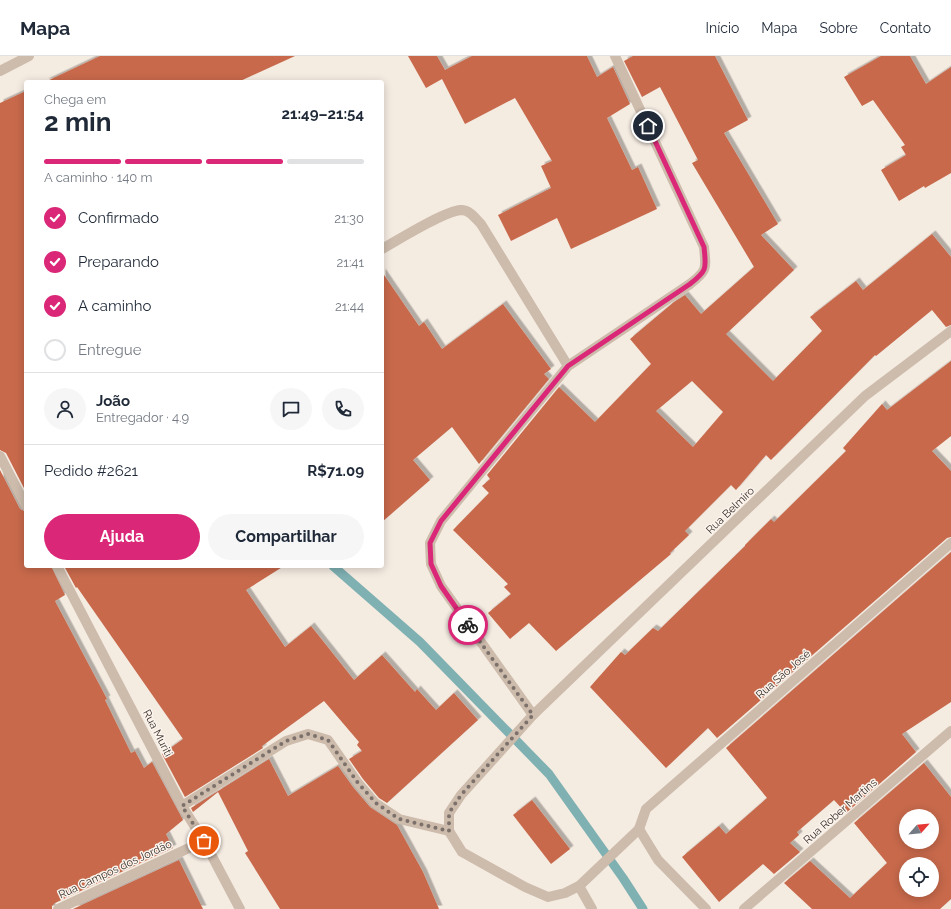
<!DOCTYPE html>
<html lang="pt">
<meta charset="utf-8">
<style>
:root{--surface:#fff;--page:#f6f6f7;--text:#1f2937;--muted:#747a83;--line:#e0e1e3;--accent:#db2777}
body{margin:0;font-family:Raleway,sans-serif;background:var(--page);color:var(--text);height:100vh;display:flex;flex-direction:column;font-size:15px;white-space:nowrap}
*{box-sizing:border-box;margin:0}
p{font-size:13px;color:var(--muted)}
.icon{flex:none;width:22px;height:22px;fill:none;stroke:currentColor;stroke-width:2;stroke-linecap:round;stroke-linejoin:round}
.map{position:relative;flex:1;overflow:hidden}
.side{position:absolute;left:24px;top:24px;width:360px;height:488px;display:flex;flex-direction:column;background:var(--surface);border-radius:4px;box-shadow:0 2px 10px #0003}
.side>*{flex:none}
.needle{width:26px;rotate:63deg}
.tools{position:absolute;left:899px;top:753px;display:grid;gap:8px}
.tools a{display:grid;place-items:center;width:40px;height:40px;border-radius:50%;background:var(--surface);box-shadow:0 2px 10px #0003;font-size:20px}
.pin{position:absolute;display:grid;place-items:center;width:34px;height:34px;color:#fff;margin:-17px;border:2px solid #fff;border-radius:50%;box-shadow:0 1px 4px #0007}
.courier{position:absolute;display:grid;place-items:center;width:40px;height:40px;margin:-20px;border:3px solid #db2777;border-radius:50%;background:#fff;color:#222;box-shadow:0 1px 5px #0007}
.summary em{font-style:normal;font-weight:700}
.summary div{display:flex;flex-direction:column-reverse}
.summary{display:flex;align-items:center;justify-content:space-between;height:68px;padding:0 20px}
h1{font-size:26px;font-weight:700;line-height:30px}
.bar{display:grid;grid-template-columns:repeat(4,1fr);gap:6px 4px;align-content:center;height:48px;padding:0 20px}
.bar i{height:5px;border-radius:3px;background:var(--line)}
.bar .current{background:var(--accent)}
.bar p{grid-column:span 4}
.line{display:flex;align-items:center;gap:10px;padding:0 20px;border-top:1px solid var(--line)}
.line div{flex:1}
.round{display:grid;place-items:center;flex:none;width:42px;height:42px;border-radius:21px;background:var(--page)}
ol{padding:0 20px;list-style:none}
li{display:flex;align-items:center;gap:12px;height:44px}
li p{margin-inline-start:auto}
li .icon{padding:4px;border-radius:50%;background:var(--accent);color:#fff;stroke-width:4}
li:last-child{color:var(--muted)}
li i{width:22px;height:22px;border:2px solid var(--line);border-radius:50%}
.cta{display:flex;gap:8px;margin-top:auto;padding:8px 20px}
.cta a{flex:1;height:46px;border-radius:24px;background:var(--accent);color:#fff;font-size:16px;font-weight:700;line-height:46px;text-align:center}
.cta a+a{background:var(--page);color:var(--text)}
header{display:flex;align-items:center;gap:24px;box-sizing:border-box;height:56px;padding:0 20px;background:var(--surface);border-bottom:1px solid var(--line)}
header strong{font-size:19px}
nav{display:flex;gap:22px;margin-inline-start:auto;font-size:14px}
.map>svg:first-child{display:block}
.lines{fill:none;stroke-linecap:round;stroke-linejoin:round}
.stream{stroke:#7fb0b2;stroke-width:9}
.building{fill:#c8694b;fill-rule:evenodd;filter:url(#shadow)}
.minor{stroke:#cdbbac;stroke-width:10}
.done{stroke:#7c716b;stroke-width:4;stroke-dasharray:0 7.2}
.route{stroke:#db2777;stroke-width:5}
.labels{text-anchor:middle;stroke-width:3;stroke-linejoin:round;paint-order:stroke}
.street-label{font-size:11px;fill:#3b302b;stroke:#fbf5ee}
</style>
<header>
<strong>Mapa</strong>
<nav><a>Início</a><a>Mapa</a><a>Sobre</a><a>Contato</a></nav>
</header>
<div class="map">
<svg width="951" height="853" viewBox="0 0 951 853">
<defs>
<filter id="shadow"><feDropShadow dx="3.5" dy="-3.5" stdDeviation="0" flood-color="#0004"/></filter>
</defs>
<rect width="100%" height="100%" fill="#f4ebe1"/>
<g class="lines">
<path class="stream" d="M 333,510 L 420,586 L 549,718 L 623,822 L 643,853"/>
</g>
<g class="building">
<path d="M 100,0 L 295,0 L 238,26 L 45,26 Z"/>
<path d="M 408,0 L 437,0 L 445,14 L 472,0 L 587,0 L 597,21 L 613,11 L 630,48 L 607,62 L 632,114 L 638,111 L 657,153 L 571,193 L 557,162 L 511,185 L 498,159 L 551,132 L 541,110 L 552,105 L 515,42 L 465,68 L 442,23 L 426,32 Z"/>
<path d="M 633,0 L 715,0 L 748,64 L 724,77 L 778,168 L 761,179 L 794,214 L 726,278 L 773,325 L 822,275 L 810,261 L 856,225 L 863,234 L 932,178 L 951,201 L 951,269 L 946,271 L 932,254 L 876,300 L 875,299 L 771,404 L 766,399 L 736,434 L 731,429 L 685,475 L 689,479 L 670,497 L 671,498 L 556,595 L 529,567 L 510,583 L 488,557 L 511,538 L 504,531 L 508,528 L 453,474 L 489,437 L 482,430 L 490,423 L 487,419 L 559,331 L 595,366 L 651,308 L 630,283 L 674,246 L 685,239 L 701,258 L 754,211 L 692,107 L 698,104 L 660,31 L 642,41 L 624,5 ZM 692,325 L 723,356 L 693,391 L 656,355 Z"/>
<path d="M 881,0 L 910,0 L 926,28 L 951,11 L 951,117 L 925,132 L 924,130 L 899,145 L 881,114 L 906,99 L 901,91 L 905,89 L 873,44 L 862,50 L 844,21 Z"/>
<path d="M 26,35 L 26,436 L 6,397 L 0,394 L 0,47 Z"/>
<path d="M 382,216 L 419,270 L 424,266 L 442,293 L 503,248 L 551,313 L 544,318 L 549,323 L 479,408 L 452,371 L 413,404 L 430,424 L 382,466 Z"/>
<path d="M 951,305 L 951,380 L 932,395 L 951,415 L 951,481 L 947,482 L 717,682 L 708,672 L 666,712 L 590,631 L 621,596 L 625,599 L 653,572 L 658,575 L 745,490 L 745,489 L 771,463 L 774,466 L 846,395 L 843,392 L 882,348 L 887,354 Z"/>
<path d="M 0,414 L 20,453 L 26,456 L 26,510 L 51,510 L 65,539 L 55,545 L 107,643 L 105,644 L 131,697 L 135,695 L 144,712 L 152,706 L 183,764 L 166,778 L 173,792 L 55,847 L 52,850 L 52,853 L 0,853 Z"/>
<path d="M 951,496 L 951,646 L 902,678 L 916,696 L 846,757 L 834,744 L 797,776 L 799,779 L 790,787 L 800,796 L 774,818 L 763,808 L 719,846 L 682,801 L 719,770 L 726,778 L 767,742 L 726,692 Z"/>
<path d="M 64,510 L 284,510 L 246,534 L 285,591 L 311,570 L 354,624 L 382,599 L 415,636 L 417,633 L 436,654 L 454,637 L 478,664 L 387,747 L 379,742 L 363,723 L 349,703 L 362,695 L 357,689 L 359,686 L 324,645 L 262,690 L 263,692 L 185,741 L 162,698 L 183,683 L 77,531 L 76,532 Z"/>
<path d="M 269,703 L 288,740 L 338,710 L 353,731 L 370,751 L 397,769 L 423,816 L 439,853 L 280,853 L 245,797 L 248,795 L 218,736 L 193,756 L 191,752 Z"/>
<path d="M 924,707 L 951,741 L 951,843 L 940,853 L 812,853 L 784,827 L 810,805 L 850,842 L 887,807 L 854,767 ZM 906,760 L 932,760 L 932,786 L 906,786 ZM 906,808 L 932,808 L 932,834 L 906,834 Z"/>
<path d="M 532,744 L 570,793 L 551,808 L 513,759 Z"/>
<path d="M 179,804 L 203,853 L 73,853 Z"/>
</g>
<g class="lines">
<g class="minor">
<path d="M 0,15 L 29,0"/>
<path d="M 382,193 C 398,184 444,155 461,154 C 470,154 475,162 481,168 L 568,310"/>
<path d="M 951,275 L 865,340 L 533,659 L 461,739 L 449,757 L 449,775 L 462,796 L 525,831 L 548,841 L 565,837 L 579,830 L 639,773 L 646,753 L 951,487"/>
<path d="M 0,400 L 26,450"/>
<path d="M 57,510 L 182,750 L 204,785 L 240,853"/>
<path d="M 533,659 L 441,530 L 431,508 L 430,487 L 441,465 L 568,310 L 690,228 C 708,214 706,212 704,191 L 615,0"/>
<path d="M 182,750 L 286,685 L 308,678 L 328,684 L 358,727 L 375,747 L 399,763 L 449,775"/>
<path d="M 639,773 L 658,804 L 706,853"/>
<path d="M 579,830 L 592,853"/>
<path d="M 58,853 L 204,785"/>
<path d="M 744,853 L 951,675"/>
</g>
</g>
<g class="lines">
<path class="done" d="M 204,785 L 182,750 L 286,685 L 308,678 L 328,684 L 358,727 L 376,747 L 399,763 L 449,775 L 449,757 L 461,739 L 533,659 L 468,569"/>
<path class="route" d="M 468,569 L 441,530 L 431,508 L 430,487 L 441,465 L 568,310 L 690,228 C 708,214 706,212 704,191 L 648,70"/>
</g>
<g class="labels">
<g class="street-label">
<text transform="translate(730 454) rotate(-44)" y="4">Rua Belmiro</text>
<text transform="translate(783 618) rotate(-41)" y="4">Rua São José</text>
<text transform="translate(158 677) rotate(63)" y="4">Rua Muriti</text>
<text transform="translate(840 755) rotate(-41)" y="4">Rua Rober Martins</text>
<text transform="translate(115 813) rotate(-25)" y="4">Rua Campos dos Jordão</text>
</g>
</g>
</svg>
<div class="tools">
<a><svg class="needle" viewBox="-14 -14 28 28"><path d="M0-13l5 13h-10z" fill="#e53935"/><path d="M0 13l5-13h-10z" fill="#747a83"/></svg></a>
<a><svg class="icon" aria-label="locate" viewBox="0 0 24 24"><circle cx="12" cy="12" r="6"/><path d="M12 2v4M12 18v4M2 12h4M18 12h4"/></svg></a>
</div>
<div class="pin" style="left:204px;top:785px;background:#ea580c"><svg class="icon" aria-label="bag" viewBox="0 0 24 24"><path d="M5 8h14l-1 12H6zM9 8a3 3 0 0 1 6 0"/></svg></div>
<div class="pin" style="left:648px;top:70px;background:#1f2937"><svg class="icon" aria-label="home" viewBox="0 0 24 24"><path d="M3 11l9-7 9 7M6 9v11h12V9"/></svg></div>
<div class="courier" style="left:468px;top:569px"><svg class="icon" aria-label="bike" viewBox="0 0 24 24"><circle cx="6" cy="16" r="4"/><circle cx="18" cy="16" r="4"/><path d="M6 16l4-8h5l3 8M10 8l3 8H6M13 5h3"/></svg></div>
<section class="side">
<div class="summary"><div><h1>2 min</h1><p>Chega em</p></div><em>21:49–21:54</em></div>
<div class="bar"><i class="current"></i><i class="current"></i><i class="current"></i><i></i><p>A caminho · 140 m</p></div>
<ol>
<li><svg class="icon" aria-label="check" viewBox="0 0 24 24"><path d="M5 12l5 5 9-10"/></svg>Confirmado<p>21:30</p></li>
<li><svg class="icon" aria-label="check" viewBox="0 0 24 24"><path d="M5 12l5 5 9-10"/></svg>Preparando<p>21:41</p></li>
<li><svg class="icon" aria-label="check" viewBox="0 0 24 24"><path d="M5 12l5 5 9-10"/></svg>A caminho<p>21:44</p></li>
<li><i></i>Entregue</li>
</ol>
<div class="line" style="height:72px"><a class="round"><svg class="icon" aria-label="person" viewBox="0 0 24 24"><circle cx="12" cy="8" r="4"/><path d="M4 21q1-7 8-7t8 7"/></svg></a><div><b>João</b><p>Entregador · 4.9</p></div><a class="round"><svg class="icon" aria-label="chat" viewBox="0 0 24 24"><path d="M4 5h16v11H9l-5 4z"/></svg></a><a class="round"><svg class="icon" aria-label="phone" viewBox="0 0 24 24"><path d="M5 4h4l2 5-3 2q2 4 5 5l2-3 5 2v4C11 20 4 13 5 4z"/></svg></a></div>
<div class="line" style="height:52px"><div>Pedido #2621</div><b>R$71.09</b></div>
<div class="cta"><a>Ajuda</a><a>Compartilhar</a></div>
</section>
</div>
